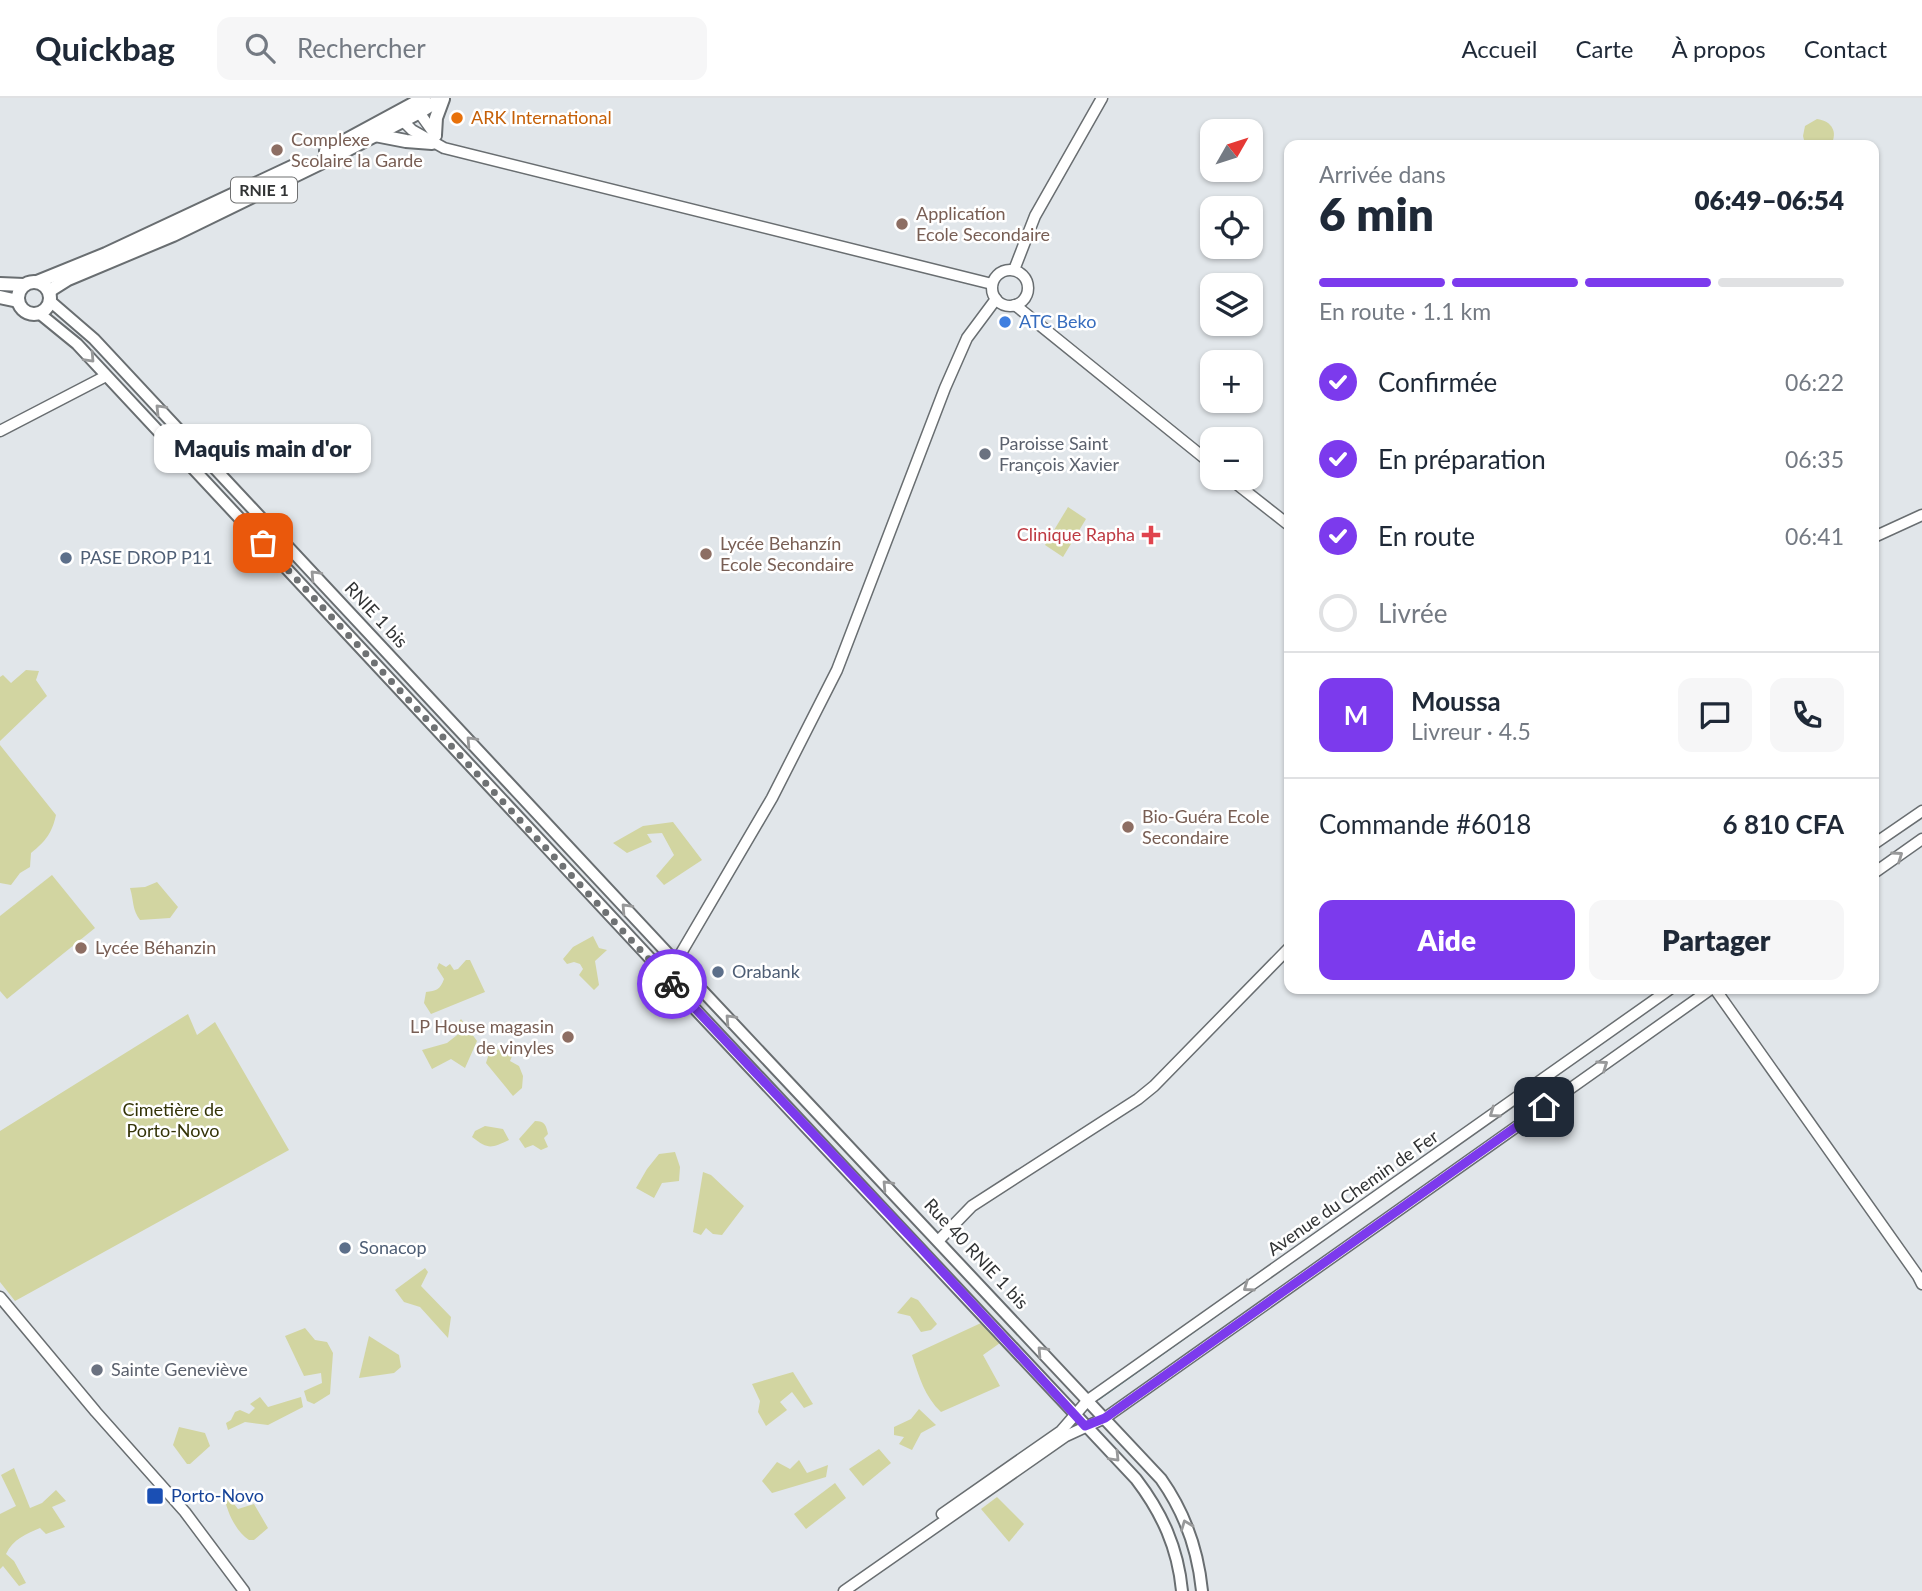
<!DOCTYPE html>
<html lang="fr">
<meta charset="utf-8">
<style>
:root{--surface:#fff;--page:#f6f6f7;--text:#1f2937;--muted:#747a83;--line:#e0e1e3;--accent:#7c3aed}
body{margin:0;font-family:Lato,sans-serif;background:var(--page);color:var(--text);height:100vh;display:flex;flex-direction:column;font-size:26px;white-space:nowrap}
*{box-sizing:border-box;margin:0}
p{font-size:23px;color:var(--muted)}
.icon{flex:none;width:38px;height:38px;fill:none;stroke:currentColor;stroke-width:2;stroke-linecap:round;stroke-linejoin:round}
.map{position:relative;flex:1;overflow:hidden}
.drawer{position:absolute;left:1284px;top:42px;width:595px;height:854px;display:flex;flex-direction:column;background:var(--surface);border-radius:14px;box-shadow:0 2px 5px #0004}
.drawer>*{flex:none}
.needle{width:46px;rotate:51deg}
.tools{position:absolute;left:1200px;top:21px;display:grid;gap:14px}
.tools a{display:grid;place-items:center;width:63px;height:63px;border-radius:14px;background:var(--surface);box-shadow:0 2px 5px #0004;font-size:35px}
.pin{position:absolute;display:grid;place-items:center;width:60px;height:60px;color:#fff;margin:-30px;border-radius:14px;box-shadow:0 4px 10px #0006}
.courier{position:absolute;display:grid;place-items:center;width:70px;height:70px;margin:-35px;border:5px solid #7c3aed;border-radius:50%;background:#fff;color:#222;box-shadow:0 2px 9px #0007}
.bubble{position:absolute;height:49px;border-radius:14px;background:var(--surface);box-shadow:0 2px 5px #0004;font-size:23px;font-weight:800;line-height:49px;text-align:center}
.headline em{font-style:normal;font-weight:800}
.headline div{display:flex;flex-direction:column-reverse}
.headline{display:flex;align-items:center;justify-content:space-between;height:119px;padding:0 35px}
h1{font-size:46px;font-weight:800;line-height:52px}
.bar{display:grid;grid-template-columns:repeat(4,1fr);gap:10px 7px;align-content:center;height:84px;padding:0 35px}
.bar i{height:9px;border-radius:5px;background:var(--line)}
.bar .current{background:var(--accent)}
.bar p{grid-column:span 4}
.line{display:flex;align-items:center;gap:18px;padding:0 35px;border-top:2px solid var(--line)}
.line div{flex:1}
.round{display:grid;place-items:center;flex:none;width:74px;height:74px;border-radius:14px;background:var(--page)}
ol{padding:0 35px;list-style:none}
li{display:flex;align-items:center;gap:21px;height:77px}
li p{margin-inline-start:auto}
li .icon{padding:7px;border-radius:50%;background:var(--accent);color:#fff;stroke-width:4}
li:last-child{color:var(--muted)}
li i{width:38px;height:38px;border:4px solid var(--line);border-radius:50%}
.action{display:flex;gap:14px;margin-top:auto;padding:14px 35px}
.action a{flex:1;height:80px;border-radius:14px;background:var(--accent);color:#fff;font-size:28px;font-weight:800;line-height:80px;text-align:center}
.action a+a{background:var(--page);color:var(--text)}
header{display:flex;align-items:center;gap:42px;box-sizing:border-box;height:98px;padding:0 35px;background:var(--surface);border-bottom:2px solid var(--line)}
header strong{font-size:33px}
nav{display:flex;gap:38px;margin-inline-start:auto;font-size:24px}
.search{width:490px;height:63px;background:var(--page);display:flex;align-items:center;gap:18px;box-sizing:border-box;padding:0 24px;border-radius:14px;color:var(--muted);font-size:26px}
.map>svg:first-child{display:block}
.green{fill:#d2d5a1}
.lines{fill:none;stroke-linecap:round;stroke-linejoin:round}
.stream{stroke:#5fa9aa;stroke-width:2}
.secondary-casing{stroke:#696e71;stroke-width:13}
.primary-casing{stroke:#696e71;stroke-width:14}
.highway-casing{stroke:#696e71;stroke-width:16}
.secondary{stroke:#fff;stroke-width:10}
.primary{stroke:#fff;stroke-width:10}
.highway{stroke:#fff;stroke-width:12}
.oneway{stroke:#98999a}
.done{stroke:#6f7274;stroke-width:7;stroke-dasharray:0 12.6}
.route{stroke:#7c3aed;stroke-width:9}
.food-dot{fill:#e8710a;stroke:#fff;stroke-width:2.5}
.education-dot{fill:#8d6e63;stroke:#fff;stroke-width:2.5}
.shop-dot{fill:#3f7fe0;stroke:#fff;stroke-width:2.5}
.worship-dot{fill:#6b7280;stroke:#fff;stroke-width:2.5}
.health-dot{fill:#e0444e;stroke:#fff;stroke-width:2.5}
.service-dot{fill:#5c6f8a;stroke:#fff;stroke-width:2.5}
.transit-dot{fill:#1a4fb4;stroke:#fff;stroke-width:2.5}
.labels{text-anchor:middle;stroke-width:5;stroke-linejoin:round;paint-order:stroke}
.shield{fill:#fff;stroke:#6f7071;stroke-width:2}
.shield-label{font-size:16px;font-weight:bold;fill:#313334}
.food-label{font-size:18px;fill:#c56008;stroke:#fff;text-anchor:start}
.education-label{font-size:18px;fill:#785e54;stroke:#fff;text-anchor:start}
.shop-label{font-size:18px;fill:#366cbe;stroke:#fff;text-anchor:start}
.worship-label{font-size:18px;fill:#5b616d;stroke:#fff;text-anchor:start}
.health-label{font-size:18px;fill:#be3a42;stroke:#fff;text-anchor:end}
.service-label{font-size:18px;fill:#4e5e75;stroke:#fff;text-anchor:start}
.street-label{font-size:18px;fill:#313334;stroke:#fff}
.park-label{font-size:18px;fill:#343408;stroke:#fff}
.transit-label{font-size:18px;fill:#164399;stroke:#fff;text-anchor:start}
</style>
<header>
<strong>Quickbag</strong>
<div class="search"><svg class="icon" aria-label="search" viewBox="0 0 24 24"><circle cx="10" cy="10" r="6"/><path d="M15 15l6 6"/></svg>Rechercher</div>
<nav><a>Accueil</a><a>Carte</a><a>À propos</a><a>Contact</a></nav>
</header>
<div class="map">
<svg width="1922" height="1493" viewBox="0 0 1922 1493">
<rect width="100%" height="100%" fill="#e1e6ea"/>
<g class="green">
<path d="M 1817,21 C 1832,23 1838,34 1831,47 L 1805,46 L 1803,38 L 1805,28 Z"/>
<path d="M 1068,409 L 1086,421 L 1063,459 L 1045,447 Z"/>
<path d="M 26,572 L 39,573 L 36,582 L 47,598 L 0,643 L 0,579 L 3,577 L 11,585 Z"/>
<path d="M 0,647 L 56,717 C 52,735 46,743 31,755 L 30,769 L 20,775 L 11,787 L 0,785 Z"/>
<path d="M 673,724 L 702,762 L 664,787 L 656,778 L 674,757 L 662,735 L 647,736 L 652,744 L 627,755 L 613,745 L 643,728 Z"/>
<path d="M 52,777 L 95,830 L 7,901 L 0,893 L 0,818 Z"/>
<path d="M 157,784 L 178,809 L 170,820 L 140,822 C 132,812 134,803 130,790 L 145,789 Z"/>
<path d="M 593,838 L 599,850 L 607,852 L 595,863 L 599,887 L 594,892 L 579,877 L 583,871 L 580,866 L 574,864 L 567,866 L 563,861 L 573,849 Z"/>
<path d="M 466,862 L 470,862 L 485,894 L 431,916 L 424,905 L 426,894 C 436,893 440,892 444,881 L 437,870 L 439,865 L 446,869 L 450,866 L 454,872 L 458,871 Z"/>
<path d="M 188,916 L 197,937 L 215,924 L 289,1052 L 15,1203 L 0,1184 L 0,1033 Z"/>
<path d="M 461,921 L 477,943 L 465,970 L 451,961 L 432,971 L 422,952 L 447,945 L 461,934 L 457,927 Z"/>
<path d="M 506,951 L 513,956 L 510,963 L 519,968 L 523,978 L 522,990 L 513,998 L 486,965 L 490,952 Z"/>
<path d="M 535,1023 C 545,1023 546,1027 548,1036 L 544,1040 L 548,1049 L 541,1052 L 533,1047 L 525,1050 L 519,1041 Z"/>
<path d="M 485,1028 L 503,1031 L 509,1042 C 491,1050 489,1052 472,1039 L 475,1033 Z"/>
<path d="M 675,1054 L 680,1069 L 679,1083 L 662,1085 L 654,1100 L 636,1090 L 647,1071 L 659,1056 Z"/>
<path d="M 703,1074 L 711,1077 L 744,1108 L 722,1137 L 713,1136 L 706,1130 L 701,1137 L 693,1134 Z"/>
<path d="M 425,1170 L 428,1174 L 421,1188 L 451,1219 L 448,1240 L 420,1209 L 404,1204 L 395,1192 Z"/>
<path d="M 911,1199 L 918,1202 L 937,1226 L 931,1232 L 921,1234 L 910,1218 L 897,1215 Z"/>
<path d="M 981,1225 L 1000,1245 L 983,1257 L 1000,1288 L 941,1314 C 925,1299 919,1279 912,1257 Z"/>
<path d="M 305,1230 L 315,1242 L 327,1244 L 333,1255 L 330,1296 L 314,1306 L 307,1303 L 304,1293 L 322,1285 L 321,1275 L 304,1278 L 285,1238 Z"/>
<path d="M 369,1238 L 399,1257 L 401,1269 L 394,1275 L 359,1280 Z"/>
<path d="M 793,1274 L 813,1306 L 804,1310 L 792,1294 L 780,1304 L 787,1312 L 766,1328 L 758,1314 L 760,1303 L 752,1286 Z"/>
<path d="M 260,1299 L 268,1309 L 301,1299 L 303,1309 L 268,1327 L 245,1324 L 228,1332 L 226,1325 L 231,1322 L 235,1314 L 240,1312 L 249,1316 L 255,1310 L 250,1306 Z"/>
<path d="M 919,1311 L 936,1327 L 921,1335 L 912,1352 L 899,1346 L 904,1339 L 894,1337 L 894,1329 L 911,1321 Z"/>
<path d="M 179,1329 L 205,1335 L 210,1348 L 190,1366 L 187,1366 L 173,1347 Z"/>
<path d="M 879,1351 L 891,1365 L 863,1388 L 849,1371 Z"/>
<path d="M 799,1362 L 807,1375 L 828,1367 L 826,1379 L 772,1395 L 762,1383 L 777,1364 L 790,1371 Z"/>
<path d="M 14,1370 L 30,1410 L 42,1405 L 56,1392 L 66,1403 L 52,1409 L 65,1429 L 46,1436 L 40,1430 C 26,1436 13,1441 6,1456 L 14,1463 L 26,1485 L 19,1488 L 3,1468 L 0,1471 L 0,1416 L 16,1408 L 1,1377 Z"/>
<path d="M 835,1385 L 846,1400 L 806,1431 L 794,1416 Z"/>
<path d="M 224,1397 L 227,1397 L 238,1411 L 254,1406 L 268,1430 L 254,1442 L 249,1442 C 236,1434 226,1412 224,1397 Z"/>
<path d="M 997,1399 L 1024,1426 L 1009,1444 L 981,1411 Z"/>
</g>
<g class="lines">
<path class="stream" d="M 1099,1301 L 1237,1203"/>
<g class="secondary-casing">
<g id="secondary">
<path d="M 416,10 L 436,38"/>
<path d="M 400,20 L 412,32 L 444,50 L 992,186"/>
<path d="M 1014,172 L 1035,118 L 1102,0"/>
<circle cx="1010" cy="190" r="18"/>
<path d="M 1015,207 L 1213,367"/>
<path d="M 0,333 L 106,278"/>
<path d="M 1229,380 L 1290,428"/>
<path d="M 1874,439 L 1922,417"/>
<path d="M 1874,746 L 1922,713"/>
<path d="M 1874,775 L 1922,741"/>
<path d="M 677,862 L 772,700 L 837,572 L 945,290 L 967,240 L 996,201"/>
<path d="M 1715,891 L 1918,1178 L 1922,1186"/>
<path d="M 939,1142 L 972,1108 L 1138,1001 L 1154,988 L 1290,849"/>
<path d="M 0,1199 L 96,1314 L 185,1414 L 244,1493"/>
<path d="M 942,1416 L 1061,1333 L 1088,1302 L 1670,891"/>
<path d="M 844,1493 L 1066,1338 L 1105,1320 L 1711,891"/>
</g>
</g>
<g class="primary-casing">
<g id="primary">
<path d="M 50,203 L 94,241 L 672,860"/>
<path d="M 39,215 L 77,246 L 660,871"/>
<path d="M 681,870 L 1161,1381 C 1185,1415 1198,1452 1202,1493"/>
<path d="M 666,880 L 1136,1381 C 1162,1415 1178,1450 1182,1493"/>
</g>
</g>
<g class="highway-casing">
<g id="highway">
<path d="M 375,37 L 406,43 L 432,45"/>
<path d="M 435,37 L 436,20 L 443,1"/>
<path d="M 326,53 L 424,0"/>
<path d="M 37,184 L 106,156 L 294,68"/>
<circle cx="34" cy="200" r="16"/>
<path d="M 0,186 L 24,187"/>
<path d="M 49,193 L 68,181 L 173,137 L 343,54 L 420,14 L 442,0"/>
<path d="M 0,199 L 18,203"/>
</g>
</g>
<use href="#secondary" class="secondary"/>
<use href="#primary" class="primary"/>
<use href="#highway" class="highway"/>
</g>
<defs><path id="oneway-chevron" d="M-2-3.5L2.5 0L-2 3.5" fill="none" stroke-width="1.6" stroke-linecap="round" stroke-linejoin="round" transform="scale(1.75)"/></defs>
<g class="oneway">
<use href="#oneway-chevron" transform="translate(90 260) rotate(47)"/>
<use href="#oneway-chevron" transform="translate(160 311) rotate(-134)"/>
<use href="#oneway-chevron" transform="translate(315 477) rotate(-133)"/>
<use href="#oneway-chevron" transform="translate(471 643) rotate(-133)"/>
<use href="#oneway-chevron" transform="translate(1898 758) rotate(-35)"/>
<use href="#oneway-chevron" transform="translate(626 810) rotate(-133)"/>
<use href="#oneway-chevron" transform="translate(730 921) rotate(-133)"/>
<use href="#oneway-chevron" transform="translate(1603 967) rotate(-35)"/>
<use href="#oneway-chevron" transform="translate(1494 1015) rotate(145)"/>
<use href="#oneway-chevron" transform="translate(887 1087) rotate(-133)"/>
<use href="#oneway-chevron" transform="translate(1248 1189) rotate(145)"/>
<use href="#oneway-chevron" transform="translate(1042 1253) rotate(-133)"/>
<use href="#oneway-chevron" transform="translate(1115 1359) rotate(46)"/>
<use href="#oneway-chevron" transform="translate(1186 1427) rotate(-111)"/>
</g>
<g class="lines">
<path class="done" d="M 263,445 L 672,886"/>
<path class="route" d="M 672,886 L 919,1148 L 1085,1328 L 1105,1320 L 1544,1009"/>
</g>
<circle class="food-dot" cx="457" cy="20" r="7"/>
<g class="education-dot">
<circle cx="277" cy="52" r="7"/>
<circle cx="902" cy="126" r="7"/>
<circle cx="706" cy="456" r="7"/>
<circle cx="1128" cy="729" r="7"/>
<circle cx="81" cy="850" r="7"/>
<circle cx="568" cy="939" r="7"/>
</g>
<circle class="shop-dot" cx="1005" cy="224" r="7"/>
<g class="worship-dot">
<circle cx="985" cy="356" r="7"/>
<circle cx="97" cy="1272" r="7"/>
</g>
<path class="health-dot" d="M1147.5 426.5h7v7h7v7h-7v7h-7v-7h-7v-7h7z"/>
<g class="service-dot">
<circle cx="66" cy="460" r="7"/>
<circle cx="718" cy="874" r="7"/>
<circle cx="345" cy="1150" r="7"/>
</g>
<rect class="transit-dot" x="146" y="1389" width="18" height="18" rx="3.5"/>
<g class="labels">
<rect class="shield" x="231" y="79.5" width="66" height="25" rx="5"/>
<g class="shield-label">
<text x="264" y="98">RNIE 1</text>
</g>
<g class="food-label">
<text x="471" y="26">ARK International</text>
</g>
<g class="education-label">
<text x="291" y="48">Complexe<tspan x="291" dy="21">Scolaire la Garde</tspan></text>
<text x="916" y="122">Applicatíon<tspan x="916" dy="21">Ecole Secondaire</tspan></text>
<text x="720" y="452">Lycée Behanzín<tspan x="720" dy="21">Ecole Secondaire</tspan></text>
<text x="1142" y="725">Bio-Guéra Ecole<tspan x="1142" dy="21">Secondaire</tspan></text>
<text x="95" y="856">Lycée Béhanzin</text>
<text x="554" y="935" text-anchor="end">LP House magasin<tspan x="554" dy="21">de vinyles</tspan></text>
</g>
<g class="shop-label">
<text x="1019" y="230">ATC Beko</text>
</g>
<g class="worship-label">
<text x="999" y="352">Paroisse Saint<tspan x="999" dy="21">François Xavier</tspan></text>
<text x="111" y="1278">Sainte Geneviève</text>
</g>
<g class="health-label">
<text x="1135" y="443">Clinique Rapha</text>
</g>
<g class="service-label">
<text x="80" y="466">PASE DROP P11</text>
<text x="732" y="880">Orabank</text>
<text x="359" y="1156">Sonacop</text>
</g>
<g class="street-label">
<text transform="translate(376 517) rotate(47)" y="6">RNIE 1 bis</text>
<text transform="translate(1353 1095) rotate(-35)" y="6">Avenue du Chemin de Fer</text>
<text transform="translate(976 1156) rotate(47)" y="6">Rue 40 RNIE 1 bis</text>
</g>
<g class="park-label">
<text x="173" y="1018">Cimetière de<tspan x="173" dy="21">Porto-Novo</tspan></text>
</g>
<g class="transit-label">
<text x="171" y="1404">Porto-Novo</text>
</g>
</g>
</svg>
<div class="tools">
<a><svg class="needle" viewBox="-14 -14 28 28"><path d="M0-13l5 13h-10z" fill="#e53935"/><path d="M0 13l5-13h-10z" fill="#747a83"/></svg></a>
<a><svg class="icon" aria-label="locate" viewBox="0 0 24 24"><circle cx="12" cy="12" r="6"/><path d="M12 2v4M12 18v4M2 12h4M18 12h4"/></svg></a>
<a><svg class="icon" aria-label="layers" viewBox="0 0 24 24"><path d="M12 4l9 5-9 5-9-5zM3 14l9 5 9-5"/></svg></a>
<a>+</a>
<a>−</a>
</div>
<div class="pin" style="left:263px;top:445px;background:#ea580c"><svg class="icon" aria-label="bag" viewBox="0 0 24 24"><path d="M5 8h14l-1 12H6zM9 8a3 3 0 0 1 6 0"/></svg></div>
<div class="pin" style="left:1544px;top:1009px;background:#1f2937"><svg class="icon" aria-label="home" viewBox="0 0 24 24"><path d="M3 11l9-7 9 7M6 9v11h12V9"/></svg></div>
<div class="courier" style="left:672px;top:886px"><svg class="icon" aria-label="bike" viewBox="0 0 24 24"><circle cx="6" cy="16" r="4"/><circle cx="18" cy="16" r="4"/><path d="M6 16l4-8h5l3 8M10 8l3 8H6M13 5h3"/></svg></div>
<div class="bubble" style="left:154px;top:326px;width:217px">Maquis main d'or</div>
<section class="drawer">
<div class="headline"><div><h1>6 min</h1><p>Arrivée dans</p></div><em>06:49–06:54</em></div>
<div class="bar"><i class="current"></i><i class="current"></i><i class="current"></i><i></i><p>En route · 1.1 km</p></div>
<ol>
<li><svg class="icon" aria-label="check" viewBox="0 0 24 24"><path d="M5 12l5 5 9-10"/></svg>Confirmée<p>06:22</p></li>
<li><svg class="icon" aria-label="check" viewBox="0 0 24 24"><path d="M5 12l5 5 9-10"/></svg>En préparation<p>06:35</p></li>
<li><svg class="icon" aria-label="check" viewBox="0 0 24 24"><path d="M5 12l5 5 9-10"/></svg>En route<p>06:41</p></li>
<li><i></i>Livrée</li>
</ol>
<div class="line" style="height:126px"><b class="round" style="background:var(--accent);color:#fff">M</b><div><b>Moussa</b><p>Livreur · 4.5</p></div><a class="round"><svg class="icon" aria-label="chat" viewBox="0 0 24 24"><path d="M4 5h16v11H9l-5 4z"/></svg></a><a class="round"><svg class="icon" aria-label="phone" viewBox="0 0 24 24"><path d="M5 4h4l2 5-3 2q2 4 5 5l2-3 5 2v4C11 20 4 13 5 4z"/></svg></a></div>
<div class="line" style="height:91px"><div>Commande #6018</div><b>6 810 CFA</b></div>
<div class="action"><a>Aide</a><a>Partager</a></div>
</section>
</div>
